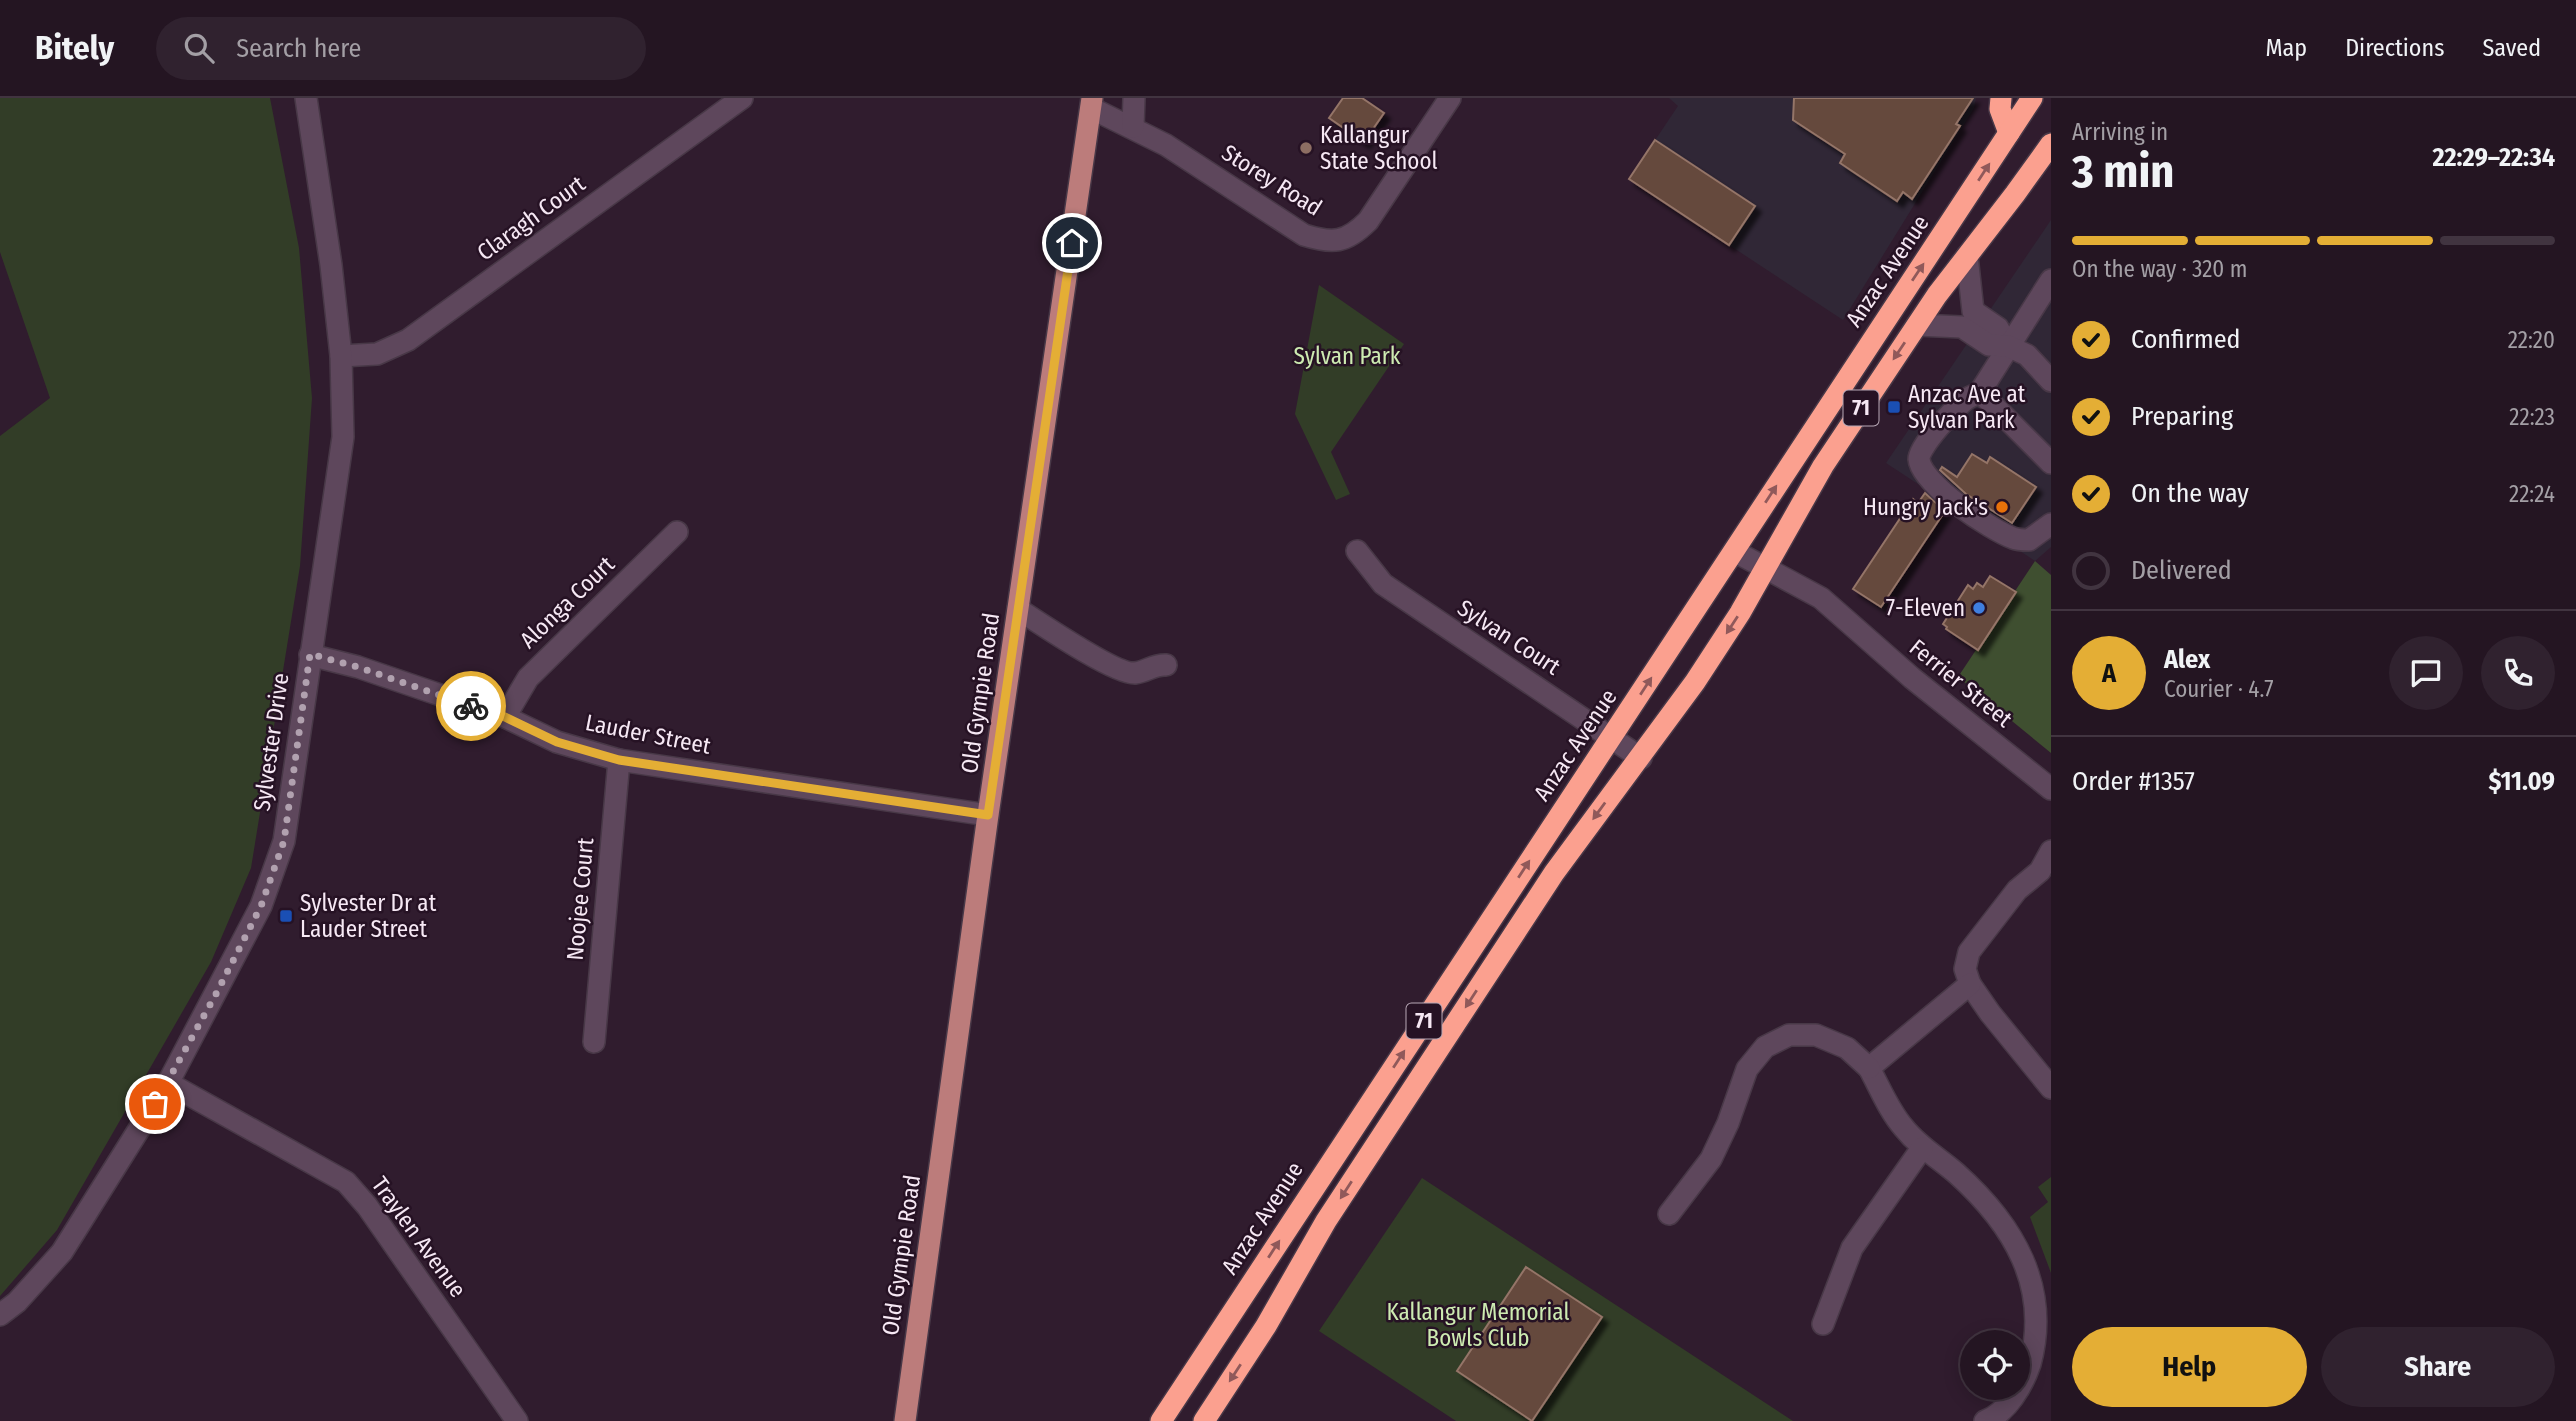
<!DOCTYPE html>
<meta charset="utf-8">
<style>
:root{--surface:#241522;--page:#30222f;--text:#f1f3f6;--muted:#a39fa5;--line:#413440;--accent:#e4ae35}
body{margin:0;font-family:"Fira Sans Condensed",sans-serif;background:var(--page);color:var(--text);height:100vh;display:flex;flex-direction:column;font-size:26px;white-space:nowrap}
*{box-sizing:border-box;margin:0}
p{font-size:23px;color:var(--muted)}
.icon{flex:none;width:38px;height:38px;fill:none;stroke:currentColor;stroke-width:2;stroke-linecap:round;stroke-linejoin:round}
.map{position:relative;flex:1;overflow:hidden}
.drawer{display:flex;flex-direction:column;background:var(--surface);width:525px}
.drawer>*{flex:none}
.fabs{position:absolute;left:1960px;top:1232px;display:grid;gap:14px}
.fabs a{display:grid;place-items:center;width:70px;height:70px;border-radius:50%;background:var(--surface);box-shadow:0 4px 18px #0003,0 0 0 2px var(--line);font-size:35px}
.pin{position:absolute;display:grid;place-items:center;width:60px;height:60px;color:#fff;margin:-30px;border:4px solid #fff;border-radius:50%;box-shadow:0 2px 7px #0007}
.courier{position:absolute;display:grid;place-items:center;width:70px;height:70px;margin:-35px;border:5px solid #e4ae35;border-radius:50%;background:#fff;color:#222;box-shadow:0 2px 9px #0007}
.headline em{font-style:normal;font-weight:700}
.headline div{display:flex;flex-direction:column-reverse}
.headline{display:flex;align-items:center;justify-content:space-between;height:119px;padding:0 21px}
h1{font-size:46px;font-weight:700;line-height:52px}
.bar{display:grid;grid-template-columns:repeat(4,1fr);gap:10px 7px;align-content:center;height:84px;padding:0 21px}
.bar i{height:9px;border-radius:5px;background:var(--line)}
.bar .current{background:var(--accent)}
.bar p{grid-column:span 4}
.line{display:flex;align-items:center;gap:18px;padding:0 21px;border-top:2px solid var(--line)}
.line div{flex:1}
.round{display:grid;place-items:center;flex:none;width:74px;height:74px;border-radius:37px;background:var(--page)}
ol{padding:0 21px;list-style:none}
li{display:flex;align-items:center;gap:21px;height:77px}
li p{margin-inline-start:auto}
li .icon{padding:7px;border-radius:50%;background:var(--accent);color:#111;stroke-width:4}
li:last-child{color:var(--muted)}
li i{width:38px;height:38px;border:4px solid var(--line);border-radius:50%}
.button{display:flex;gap:14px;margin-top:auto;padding:14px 21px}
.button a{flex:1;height:80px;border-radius:42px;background:var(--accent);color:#111;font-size:28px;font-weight:700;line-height:80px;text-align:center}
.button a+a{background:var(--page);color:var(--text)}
header{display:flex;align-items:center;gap:42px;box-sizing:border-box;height:98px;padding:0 35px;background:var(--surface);border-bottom:2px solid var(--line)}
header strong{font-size:33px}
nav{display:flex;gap:38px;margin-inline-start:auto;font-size:24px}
.search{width:490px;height:63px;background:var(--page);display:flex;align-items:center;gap:18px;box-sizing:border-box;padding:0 24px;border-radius:38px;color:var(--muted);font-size:26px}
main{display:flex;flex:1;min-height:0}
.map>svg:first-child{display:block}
.commercial{fill:#302736}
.green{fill:#323d27}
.forest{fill:#3f4f30}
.building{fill:#65483c;stroke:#947467;stroke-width:2;filter:url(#shadow)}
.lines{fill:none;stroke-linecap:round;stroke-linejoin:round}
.minor-casing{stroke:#483847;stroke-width:24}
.major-casing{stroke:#483847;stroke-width:24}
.highway-casing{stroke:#483847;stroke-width:24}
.minor{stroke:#5e475c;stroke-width:21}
.major{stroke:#bc7c7b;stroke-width:21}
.highway{stroke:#fba08f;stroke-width:21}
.oneway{fill:#90595a}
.done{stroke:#b1a1af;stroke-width:7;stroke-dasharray:0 12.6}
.route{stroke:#e4ae35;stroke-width:9}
.education-dot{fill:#8d6e63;stroke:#261224;stroke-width:2.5}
.transit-dot{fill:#1a4fb4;stroke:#261224;stroke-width:2.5}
.food-dot{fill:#e8710a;stroke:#261224;stroke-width:2.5}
.shop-dot{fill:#3f7fe0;stroke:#261224;stroke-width:2.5}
.labels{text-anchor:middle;stroke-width:5;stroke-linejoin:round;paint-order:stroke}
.shield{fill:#261224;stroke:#b8a8b6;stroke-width:2}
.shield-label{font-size:21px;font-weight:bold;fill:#f6e8f4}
.poi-label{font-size:23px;fill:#f6e8f4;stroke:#261224;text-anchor:start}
.street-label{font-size:23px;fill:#f6e8f4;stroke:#261224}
.park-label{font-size:23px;fill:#cdebb1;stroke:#261224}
</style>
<header>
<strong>Bitely</strong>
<div class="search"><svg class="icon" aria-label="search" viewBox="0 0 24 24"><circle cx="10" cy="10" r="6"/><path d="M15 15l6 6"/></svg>Search here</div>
<nav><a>Map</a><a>Directions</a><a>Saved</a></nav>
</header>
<main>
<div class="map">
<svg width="2051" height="1323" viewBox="0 0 2051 1323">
<defs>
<filter id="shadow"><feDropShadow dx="6" dy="6" stdDeviation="2" flood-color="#0009"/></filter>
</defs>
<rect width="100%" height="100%" fill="#301c2e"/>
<g class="commercial">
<path d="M 1669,0 L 1976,0 L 1974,10 L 1843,222 L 1629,81 L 1678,8 Z"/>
<path d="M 2051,122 L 2051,449 L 2035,463 L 1886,365 Z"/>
</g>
<g class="green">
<path d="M 0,0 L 270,0 L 299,150 L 312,300 L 300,468 L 251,770 L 211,864 L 57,1132 L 0,1198 L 0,338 L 50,300 L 0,154 Z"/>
<path d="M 1319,187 L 1404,246 L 1331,354 L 1350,396 L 1336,402 L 1295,316 Z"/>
<path d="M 2051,1079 L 2051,1175 L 2030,1119 L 2048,1104 L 2038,1089 Z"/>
<path d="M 1422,1080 L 1793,1323 L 1456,1323 L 1319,1233 Z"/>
</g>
<path class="forest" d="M 2035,463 L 2051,477 L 2051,655 L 1958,579 Z"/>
<g class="building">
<path d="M 1343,0 L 1362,0 L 1384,15 L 1364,44 L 1329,20 Z"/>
<path d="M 1794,0 L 1973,0 L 1956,26 L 1960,28 L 1912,101 L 1903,94 L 1897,103 L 1840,65 L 1845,56 L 1793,22 Z"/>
<path d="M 1655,42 L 1755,108 L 1729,147 L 1629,81 Z"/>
<path d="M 1972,356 L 1987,365 L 1990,359 L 2036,389 L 2012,425 L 1966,396 L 1940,372 L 1942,369 L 1957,379 Z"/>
<path d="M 1925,395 L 1945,413 L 1881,509 L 1853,491 L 1913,401 L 1918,405 Z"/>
<path d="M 1990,478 L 2016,494 L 1978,552 L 1946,531 L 1947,529 L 1943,526 L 1968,487 L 1973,491 L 1977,485 L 1983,489 Z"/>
<path d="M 1526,1169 L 1602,1219 L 1532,1323 L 1457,1273 Z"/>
</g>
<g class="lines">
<g class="minor-casing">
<g id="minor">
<path d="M 1091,10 L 1166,47 L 1304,137 C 1333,146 1346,145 1368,123 L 1450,0"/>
<path d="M 1133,29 L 1134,0"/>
<path d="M 1967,158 L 1973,213 L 1998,230 L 2008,248"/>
<path d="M 2051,182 L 1980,294 L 2051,365"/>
<path d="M 1917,227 L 1962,229 L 1989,247 L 2008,248 L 2027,257 L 2051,283"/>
<path d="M 341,258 L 377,256 L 408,242 L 742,0"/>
<path d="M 1980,294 C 1975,297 1969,299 1965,302 C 1954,311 1919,348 1919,361 C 1921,386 1991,432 2013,440 C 2018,442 2024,442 2029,442 L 2051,426"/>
<path d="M 1357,453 L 1383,486 L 1641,660"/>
<path d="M 1734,453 L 1821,500 L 1912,580 L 2051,691"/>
<path d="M 1018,511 C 1038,524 1116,577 1135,575 C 1146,574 1154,566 1166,567"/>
<path d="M 310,557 L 358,569 L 505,619 L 557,644 L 619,662 L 988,717"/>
<path d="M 505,619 L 528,580 L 677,434"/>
<path d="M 2051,753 L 2040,773 L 2017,792 L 1969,854 L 1965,871 L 1970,886 L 1990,915 L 2051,990"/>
<path d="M 1970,886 L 1869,970 C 1880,990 1889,1013 1904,1030 C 1919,1049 1939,1060 1956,1075 C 2013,1126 2051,1188 2030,1266 C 2023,1287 2007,1315 1985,1323"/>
<path d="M 594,944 L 619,662"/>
<path d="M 168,985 L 346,1084 L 367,1108 L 517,1323"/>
<path d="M 1669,1116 L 1711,1061 L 1728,1025 L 1747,971 L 1765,949 L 1789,937 L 1816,937 L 1847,950 L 1869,970"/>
<path d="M 0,1217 L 17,1204 L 62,1154 L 168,985 L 261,808 L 284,743 L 343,339 L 341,258 L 331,167 L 306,0"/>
<path d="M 1823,1226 L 1852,1150 L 1922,1050"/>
</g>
</g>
<g class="major-casing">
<path id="major" d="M 905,1323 L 988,717 L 1092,0"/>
</g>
<g class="highway-casing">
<g id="highway">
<path d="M 2001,0 L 2000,11 L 2009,35"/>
<path d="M 1161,1323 L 2032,0"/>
<path d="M 1204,1323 L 1266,1228 L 1326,1123 L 1554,775 L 1695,584 L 1740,515 L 1823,368 L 1937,197 L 2015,96 L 2051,46"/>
</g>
</g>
<use href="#minor" class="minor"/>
<use href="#major" class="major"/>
<use href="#highway" class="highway"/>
</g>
<defs><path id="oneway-solid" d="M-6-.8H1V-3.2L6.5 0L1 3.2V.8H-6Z" transform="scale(1.75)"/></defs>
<g class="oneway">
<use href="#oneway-solid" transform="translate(1984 74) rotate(-57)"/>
<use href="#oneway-solid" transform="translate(1918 174) rotate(-56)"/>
<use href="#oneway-solid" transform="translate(1899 253) rotate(124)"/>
<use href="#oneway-solid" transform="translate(1771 396) rotate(-57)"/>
<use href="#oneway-solid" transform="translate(1732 527) rotate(123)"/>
<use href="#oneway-solid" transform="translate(1646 588) rotate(-57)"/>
<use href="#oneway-solid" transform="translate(1599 713) rotate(126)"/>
<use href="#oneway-solid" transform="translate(1524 771) rotate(-57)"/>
<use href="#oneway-solid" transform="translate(1471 901) rotate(123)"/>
<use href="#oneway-solid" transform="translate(1399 961) rotate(-57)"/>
<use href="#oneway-solid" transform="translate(1346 1092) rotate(123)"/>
<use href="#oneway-solid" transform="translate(1274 1151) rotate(-57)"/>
<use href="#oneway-solid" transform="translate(1235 1275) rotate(123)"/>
</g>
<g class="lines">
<path class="done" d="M 155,1006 L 216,896 L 261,808 L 284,743 L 310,556 L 358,569 L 471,608"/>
<path class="route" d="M 471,608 L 505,619 L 557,644 L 619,662 L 988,717 L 1072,145"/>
</g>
<circle class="education-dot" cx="1306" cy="50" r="7"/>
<g class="transit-dot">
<rect x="1887" y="302" width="14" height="14" rx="3.5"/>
<rect x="279" y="811" width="14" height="14" rx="3.5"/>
</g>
<circle class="food-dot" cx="2002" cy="409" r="7"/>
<circle class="shop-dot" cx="1979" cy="510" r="7"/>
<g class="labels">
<g class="shield">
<rect x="1843.5" y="292.5" width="35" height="35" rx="5"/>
<rect x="1406.5" y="905.5" width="35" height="35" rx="5"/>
</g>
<g class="shield-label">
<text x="1861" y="317">71</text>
<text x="1424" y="930">71</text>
</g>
<g class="poi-label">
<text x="1320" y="45">Kallangur<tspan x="1320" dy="26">State School</tspan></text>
<text x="1908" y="304">Anzac Ave at<tspan x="1908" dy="26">Sylvan Park</tspan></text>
<text x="1988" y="417" text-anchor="end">Hungry Jack's</text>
<text x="1965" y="518" text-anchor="end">7-Eleven</text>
<text x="300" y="813">Sylvester Dr at<tspan x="300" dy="26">Lauder Street</tspan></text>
</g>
<g class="street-label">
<text transform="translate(1272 82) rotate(32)" y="8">Storey Road</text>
<text transform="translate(531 120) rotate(-36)" y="8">Claragh Court</text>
<text transform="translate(1887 173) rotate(-56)" y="8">Anzac Avenue</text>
<text transform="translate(567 504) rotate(-44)" y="8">Alonga Court</text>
<text transform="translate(1509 539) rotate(33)" y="8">Sylvan Court</text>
<text transform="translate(1961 585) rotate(39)" y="8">Ferrier Street</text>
<text transform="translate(980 595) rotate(-82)" y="8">Old Gympie Road</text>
<text transform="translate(648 636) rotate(11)" y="8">Lauder Street</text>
<text transform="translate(271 644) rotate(-82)" y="8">Sylvester Drive</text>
<text transform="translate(1575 647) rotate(-56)" y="8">Anzac Avenue</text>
<text transform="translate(580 801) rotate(-85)" y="8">Noojee Court</text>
<text transform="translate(1262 1120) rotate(-57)" y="8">Anzac Avenue</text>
<text transform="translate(419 1139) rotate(54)" y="8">Traylen Avenue</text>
<text transform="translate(901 1157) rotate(-82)" y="8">Old Gympie Road</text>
</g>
<g class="park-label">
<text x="1347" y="266">Sylvan Park</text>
<text x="1478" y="1222">Kallangur Memorial<tspan x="1478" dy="26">Bowls Club</tspan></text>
</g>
</g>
</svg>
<div class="fabs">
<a><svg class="icon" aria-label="locate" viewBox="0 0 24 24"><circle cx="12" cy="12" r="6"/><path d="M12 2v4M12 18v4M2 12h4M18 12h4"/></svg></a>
</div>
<div class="pin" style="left:155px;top:1006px;background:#ea580c"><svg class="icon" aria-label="bag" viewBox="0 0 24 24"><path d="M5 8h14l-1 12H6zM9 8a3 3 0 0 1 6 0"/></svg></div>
<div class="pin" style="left:1072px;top:145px;background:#1f2937"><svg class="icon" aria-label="home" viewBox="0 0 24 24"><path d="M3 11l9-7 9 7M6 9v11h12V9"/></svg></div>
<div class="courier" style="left:471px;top:608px"><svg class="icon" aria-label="bike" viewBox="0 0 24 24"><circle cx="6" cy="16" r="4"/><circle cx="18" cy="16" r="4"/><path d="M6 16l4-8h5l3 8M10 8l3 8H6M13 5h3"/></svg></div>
</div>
<section class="drawer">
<div class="headline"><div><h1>3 min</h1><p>Arriving in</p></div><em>22:29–22:34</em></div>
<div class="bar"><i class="current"></i><i class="current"></i><i class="current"></i><i></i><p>On the way · 320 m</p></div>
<ol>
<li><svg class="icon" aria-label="check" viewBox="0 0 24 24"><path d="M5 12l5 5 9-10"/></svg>Confirmed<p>22:20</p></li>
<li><svg class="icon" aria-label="check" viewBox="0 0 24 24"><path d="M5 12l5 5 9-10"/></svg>Preparing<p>22:23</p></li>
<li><svg class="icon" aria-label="check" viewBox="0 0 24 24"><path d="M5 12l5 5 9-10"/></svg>On the way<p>22:24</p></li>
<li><i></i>Delivered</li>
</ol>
<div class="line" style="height:126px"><b class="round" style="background:var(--accent);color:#111">A</b><div><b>Alex</b><p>Courier · 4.7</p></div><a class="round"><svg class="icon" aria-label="chat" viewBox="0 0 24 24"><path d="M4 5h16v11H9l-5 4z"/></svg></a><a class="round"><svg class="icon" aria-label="phone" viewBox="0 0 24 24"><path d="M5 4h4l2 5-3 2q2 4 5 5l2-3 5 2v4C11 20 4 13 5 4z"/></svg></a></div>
<div class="line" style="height:91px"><div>Order #1357</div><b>$11.09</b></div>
<div class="button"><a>Help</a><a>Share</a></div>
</section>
</main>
